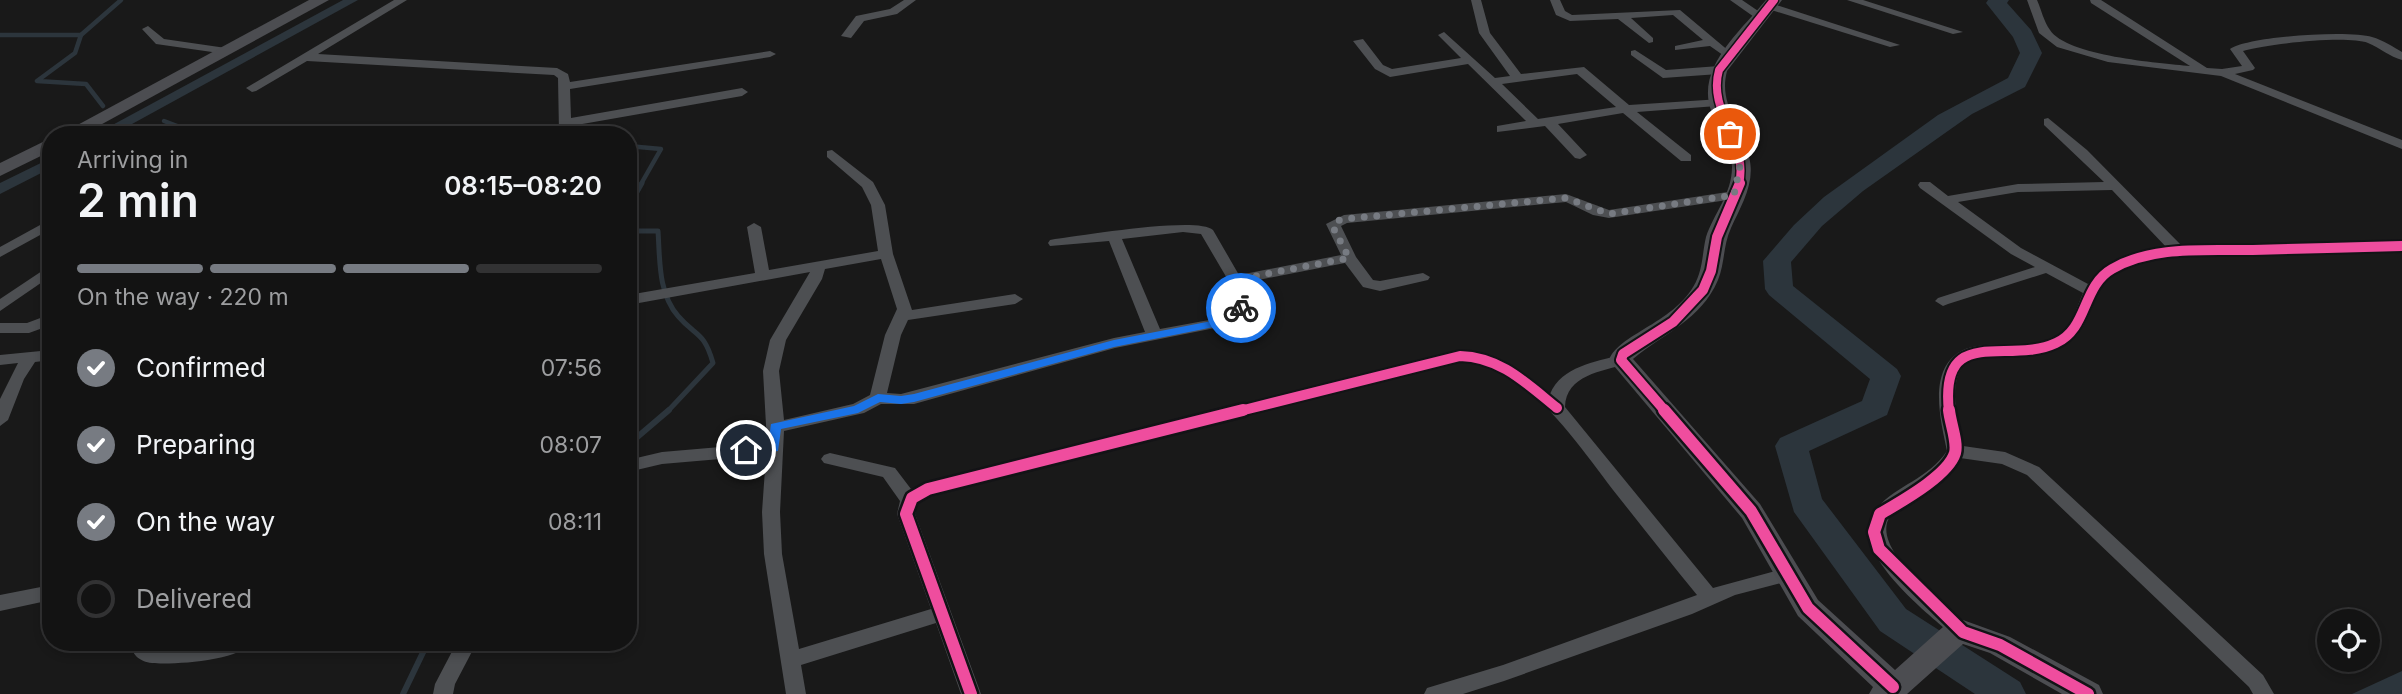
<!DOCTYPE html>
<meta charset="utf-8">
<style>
:root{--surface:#131313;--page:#202021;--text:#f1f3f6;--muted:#9d9ea0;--line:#323233;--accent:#777b82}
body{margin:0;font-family:Inter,sans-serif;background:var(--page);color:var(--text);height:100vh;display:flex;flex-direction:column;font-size:26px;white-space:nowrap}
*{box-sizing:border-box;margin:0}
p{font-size:23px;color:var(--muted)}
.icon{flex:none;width:38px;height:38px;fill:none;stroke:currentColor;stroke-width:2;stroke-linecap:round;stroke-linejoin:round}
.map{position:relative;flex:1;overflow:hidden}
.panel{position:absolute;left:42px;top:126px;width:595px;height:525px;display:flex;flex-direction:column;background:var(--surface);border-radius:28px;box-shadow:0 4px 10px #0003,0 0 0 2px var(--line)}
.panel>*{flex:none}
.tools{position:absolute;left:2317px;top:609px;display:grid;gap:14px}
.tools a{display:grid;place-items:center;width:63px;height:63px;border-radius:50%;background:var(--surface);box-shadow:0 4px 10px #0003,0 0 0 2px var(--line);font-size:35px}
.pin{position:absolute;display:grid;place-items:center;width:60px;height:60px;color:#fff;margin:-30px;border:4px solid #fff;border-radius:50%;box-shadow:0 2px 7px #0007}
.courier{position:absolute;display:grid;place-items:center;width:70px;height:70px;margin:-35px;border:5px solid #1a73e8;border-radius:50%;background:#fff;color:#222;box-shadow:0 2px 9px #0007}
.summary em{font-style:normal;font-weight:600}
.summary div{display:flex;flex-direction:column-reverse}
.summary{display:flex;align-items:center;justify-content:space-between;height:119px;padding:0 35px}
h1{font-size:46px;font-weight:600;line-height:52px}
.bar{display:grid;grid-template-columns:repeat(4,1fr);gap:10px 7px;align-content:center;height:84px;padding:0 35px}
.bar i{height:9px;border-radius:5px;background:var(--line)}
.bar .current{background:var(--accent)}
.bar p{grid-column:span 4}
ol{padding:0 35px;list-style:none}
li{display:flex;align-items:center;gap:21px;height:77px}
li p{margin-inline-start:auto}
li .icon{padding:7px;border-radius:50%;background:var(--accent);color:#fff;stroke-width:4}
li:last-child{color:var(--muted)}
li i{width:38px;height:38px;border:4px solid var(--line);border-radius:50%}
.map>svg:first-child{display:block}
.water{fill:#2c353c}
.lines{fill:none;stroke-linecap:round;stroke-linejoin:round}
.stream-far2{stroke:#2c353c;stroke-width:4.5}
.stream-far1{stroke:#2c353c;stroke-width:5}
.stream{stroke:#2c353c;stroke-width:6}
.canal{fill:#2c353c;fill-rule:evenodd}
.river{fill:#2c353c;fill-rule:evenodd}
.street{fill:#4d4f52;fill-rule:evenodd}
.secondary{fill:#4c4d51;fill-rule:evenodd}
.cycleway-far2-casing{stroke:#131316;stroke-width:11}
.cycleway-far1-casing{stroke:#131316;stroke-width:14}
.cycleway-casing{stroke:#131316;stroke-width:17}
.cycleway-far2{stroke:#ef4d9e;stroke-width:8}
.cycleway-far1{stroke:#ef4d9e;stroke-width:10}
.cycleway{stroke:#ef4d9e;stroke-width:12}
.route{fill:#1a73e8}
.done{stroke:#777b82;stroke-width:7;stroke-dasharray:0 12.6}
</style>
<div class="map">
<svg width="2402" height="694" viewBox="0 0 2402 694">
<rect width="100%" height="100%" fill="#191919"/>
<path class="water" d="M 2402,671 L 2402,694 L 2352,694 Z"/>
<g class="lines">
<g class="stream-far2">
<path d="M 0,35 L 81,35 L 75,53 L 37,81 L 86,84 L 103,106"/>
<path d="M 81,35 L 121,0"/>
<path d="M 164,121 L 201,135"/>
<path d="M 628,146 L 661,149 L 641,184"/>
</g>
<g class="stream-far1">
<path d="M 628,208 L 642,183"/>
<path d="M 628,224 L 636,231 L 658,231 C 660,260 658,293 678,316 C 696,337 704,331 713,363 L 667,412"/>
</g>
<g class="stream">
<path d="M 628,445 L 669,410"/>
<path d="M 403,694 L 428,642"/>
</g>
<g class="canal">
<path d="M 343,0 L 358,0 L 112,135 L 94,135 Z"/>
<path d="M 51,158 L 51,168 L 0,194 L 0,183 Z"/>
</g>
<path class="river" d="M 1988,0 L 2009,0 L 2007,3 L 2031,30 L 2042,53 L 2025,87 L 1972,114 L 1863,191 L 1822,226 L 1791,262 L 1793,286 L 1897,369 L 1901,376 L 1887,415 L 1809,451 L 1822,499 L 1906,609 L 2020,682 L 2026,694 L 1975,694 L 1880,631 L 1794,512 L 1775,446 L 1780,438 L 1862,401 L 1870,379 L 1769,295 L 1765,289 L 1763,261 L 1794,225 L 1824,197 L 1938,115 L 2008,78 L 2020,53 L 2013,37 L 1986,3 Z"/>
<g class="street">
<path d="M 394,0 L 407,0 L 318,54 L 557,68 L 568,74 L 570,82 L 770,51 L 776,54 L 770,57 L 570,89 L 571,118 L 742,88 L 748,92 L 742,96 L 571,126 L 569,135 L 561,135 L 559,132 L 558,78 L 554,75 L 307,61 L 256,91 L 252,92 L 246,88 Z"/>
<path d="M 904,0 L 916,0 L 897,14 L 864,21 L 851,38 L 841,36 L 856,16 L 890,9 Z"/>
<path d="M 1471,0 L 1481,0 L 1490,33 L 1521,74 L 1584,67 L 1629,105 L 1721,99 L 1721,105 L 1717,106 L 1637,112 L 1691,155 L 1691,161 L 1681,161 L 1623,113 L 1558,124 L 1587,155 L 1580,159 L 1575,158 L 1545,126 L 1497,132 L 1497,126 L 1526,121 L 1468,64 L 1390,77 L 1375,69 L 1353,41 L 1363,39 L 1383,65 L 1392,69 L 1461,58 L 1438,35 L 1444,32 L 1495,78 L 1510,76 L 1479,33 ZM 1577,74 L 1616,107 L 1538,119 L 1502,84 Z"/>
<path d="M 1550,0 L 1560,0 L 1565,11 L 1572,15 L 1680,10 L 1736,57 L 1730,60 L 1710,46 L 1675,50 L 1675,46 L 1703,40 L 1673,15 L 1631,18 L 1653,38 L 1653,42 L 1649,43 L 1618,19 L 1570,21 L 1556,15 Z"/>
<path d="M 1730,0 L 1742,0 L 1767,17 L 1757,19 Z"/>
<path d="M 1847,0 L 1863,0 L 1963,32 L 1953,34 Z"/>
<path d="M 2027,0 L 2037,0 C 2041,9 2044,22 2050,30 C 2067,56 2159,63 2190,66 L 2091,3 L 2090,0 L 2101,0 L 2207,68 L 2222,69 L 2242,66 L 2230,49 C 2248,36 2350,30 2372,37 C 2383,40 2393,47 2402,52 L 2402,60 C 2390,57 2380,48 2368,43 C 2346,35 2267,44 2243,51 L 2255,68 L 2253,70 L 2235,74 L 2402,140 L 2402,149 L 2221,76 L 2108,62 L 2057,47 L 2039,33 Z"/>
<path d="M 1765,4 L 1773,4 L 1900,45 L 1890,47 L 1765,8 Z"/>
<path d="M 148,26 L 164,39 L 226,48 L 232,51 L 226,54 L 156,44 L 142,29 Z"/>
<path d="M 1635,50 L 1666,70 L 1719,66 L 1725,70 L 1719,74 L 1663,78 L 1631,55 L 1631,51 Z"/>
<path d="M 2048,118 L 2087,150 L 2183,247 L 2402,242 L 2402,250 C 2352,251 2303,253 2253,254 C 2209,255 2158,250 2118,272 C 2088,288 2094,331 2063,346 C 2045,355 2024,355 2005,355 C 1994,355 1979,353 1969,360 C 1945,377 1958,423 1963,446 L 2005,452 L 2039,467 L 2263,675 L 2274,694 L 2253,694 L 2249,687 L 2027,475 L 2002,464 L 1960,458 L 1938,483 L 1889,518 C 1871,551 1947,607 1970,626 L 1973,632 L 1970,638 L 1963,640 L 1956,638 C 1929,614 1841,548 1877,508 C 1897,485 1928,479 1947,451 C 1941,422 1928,373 1958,353 C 1973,343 1995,345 2012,345 C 2030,345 2049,345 2063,331 C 2074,321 2077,306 2083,293 L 2046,273 L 1948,304 L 1943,306 L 1935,301 L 1938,298 L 2035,267 L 2011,254 L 1920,188 L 1918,185 L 1920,182 L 1930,182 L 1948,196 L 2018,184 L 2104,182 L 2044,125 L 2044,119 ZM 2112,190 L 2168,249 C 2139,252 2107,259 2088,284 L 2021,248 L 1958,202 L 2018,192 Z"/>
<path d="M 832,150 L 873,182 L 885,205 L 893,254 L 912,310 L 1015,294 L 1023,299 L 1015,304 L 908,320 L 901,335 L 887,393 L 901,394 L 1114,338 L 1145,332 L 1109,241 L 1050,246 L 1048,243 L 1050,240 L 1055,239 C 1082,236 1197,216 1213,230 L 1239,275 L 1341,255 L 1326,224 L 1344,215 L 1566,194 L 1609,210 L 1734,191 L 1741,195 L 1734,199 L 1609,218 L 1593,215 L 1566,202 L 1347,223 L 1341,226 L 1356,257 L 1373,280 L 1380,281 L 1423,273 L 1430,277 L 1428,280 L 1380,291 L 1363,287 L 1345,263 L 1243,283 L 1249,308 L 1230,325 L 1115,348 L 914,404 L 881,404 L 864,413 L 784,431 L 780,512 L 782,554 L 799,649 L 931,609 L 897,514 L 900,501 L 883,477 L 824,463 L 821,459 L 824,455 L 830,453 L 895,468 L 911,489 L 928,483 L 1460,351 C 1497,352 1523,371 1550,394 C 1562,366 1595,362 1621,355 L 1627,356 L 1629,360 L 1627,364 C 1602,371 1566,375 1565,407 L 1713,588 L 1786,568 L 1793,570 L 1795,575 L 1793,580 L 1735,595 L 1692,614 L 1504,681 L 1463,694 L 1424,694 L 1427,688 L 1503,665 L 1697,595 C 1670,562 1644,529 1617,495 C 1580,448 1527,363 1460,361 L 925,498 L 917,504 L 915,514 L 981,694 L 961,694 L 936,623 L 801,665 L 806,694 L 786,694 L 764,554 L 762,512 L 766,455 L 662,464 L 628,472 L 628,460 L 662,452 L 767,443 L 763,371 L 770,340 L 810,272 L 628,305 L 628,295 L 755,273 L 747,227 L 754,223 L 761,227 L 769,270 L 878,251 L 871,205 L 862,187 L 827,157 L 827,151 ZM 1183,232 L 1201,234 L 1228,280 L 1233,307 L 1220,318 L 1160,329 L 1122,239 ZM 881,259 L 897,309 L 885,335 L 870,395 L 853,404 L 784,420 L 779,371 L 786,340 L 822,279 L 825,269 Z"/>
<path d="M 51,219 L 51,229 L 0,257 L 0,247 Z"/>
<path d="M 51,265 L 51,276 L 0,311 L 0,299 Z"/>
<path d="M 51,314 L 51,325 L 29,333 L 0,333 L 0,323 L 27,323 Z"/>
<path d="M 51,350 L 51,360 L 35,362 L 24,379 L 8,420 L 0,426 L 0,399 L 18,363 L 0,365 L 0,355 Z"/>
<path d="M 51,585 L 51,600 L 0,611 L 0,595 Z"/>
<path d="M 132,642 L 152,642 L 154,647 L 251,642 C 241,661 172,665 152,663 C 140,662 130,654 132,642 Z"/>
<path d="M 457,642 L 477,642 L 455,684 L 453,694 L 433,694 L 435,684 Z"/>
</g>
<g class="secondary">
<path d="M 309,0 L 329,0 L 82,135 L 59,135 Z"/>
<path d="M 1766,0 L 1782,0 L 1727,71 C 1718,105 1742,125 1749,157 C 1756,182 1741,206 1731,228 C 1723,245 1725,263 1718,280 C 1701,320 1664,333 1633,359 L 1760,504 L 1818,600 L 1895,670 L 1943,627 L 1963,620 L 2010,637 L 2099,685 L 2103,694 L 2062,694 L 1990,653 L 1963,644 L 1907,694 L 1869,694 L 1873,687 L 1798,616 L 1742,518 L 1609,360 C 1619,332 1684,321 1699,274 C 1703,262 1703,249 1706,237 C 1714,213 1732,194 1732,167 C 1732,148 1719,130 1712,113 C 1694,69 1740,32 1766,0 Z"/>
<path d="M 51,138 L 51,151 L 0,176 L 0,163 Z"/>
</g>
<g class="cycleway-far2-casing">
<path id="cycleway-far2" d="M 1739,184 C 1749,142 1707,112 1719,70 L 1774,0"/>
</g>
<g class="cycleway-far1-casing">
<g id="cycleway-far1">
<path d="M 1236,412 L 1460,356 C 1501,357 1527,384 1557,408"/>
<path d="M 1666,412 L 1621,360 L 1623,354 L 1673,322 L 1703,290 L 1711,271 L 1717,237 L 1740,183"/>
<path d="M 1949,412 C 1939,322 2007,366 2056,343 C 2088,329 2082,286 2112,269 C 2153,245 2207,251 2253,250 C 2303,249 2352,247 2402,246"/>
</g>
</g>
<g class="cycleway-casing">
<g id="cycleway">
<path d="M 1664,410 L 1751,511 L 1808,608 L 1893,687"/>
<path d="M 1949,410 C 1950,422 1958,442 1955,453 C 1948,476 1900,502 1880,514 L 1874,532 L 1879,549 L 1963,632 L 2000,645 L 2088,694"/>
<path d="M 971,694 L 906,514 L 912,498 L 928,489 L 1243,410"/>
</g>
</g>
<use href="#cycleway-far2" class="cycleway-far2"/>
<use href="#cycleway-far1" class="cycleway-far1"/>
<use href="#cycleway" class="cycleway"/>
</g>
<path class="route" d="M 1238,305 L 1247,308 L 1229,324 L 1114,347 L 914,402 L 901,404 L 880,402 L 858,413 L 781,429 L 778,451 L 746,455 L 739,450 L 746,446 L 768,444 L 771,424 L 854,406 L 878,394 L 901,396 L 914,394 L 1114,340 L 1222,319 Z"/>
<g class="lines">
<path class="done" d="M 1241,308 L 1235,280 L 1349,258 L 1334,229 L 1336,221 L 1344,219 L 1566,198 L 1609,214 L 1734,195 L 1741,161 L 1730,134"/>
</g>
</svg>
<div class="tools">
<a><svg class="icon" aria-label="locate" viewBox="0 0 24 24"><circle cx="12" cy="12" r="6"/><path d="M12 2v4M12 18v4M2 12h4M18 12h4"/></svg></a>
</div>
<div class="pin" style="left:1730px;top:134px;background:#ea580c"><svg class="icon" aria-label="bag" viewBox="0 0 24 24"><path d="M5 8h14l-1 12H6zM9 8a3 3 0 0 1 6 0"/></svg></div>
<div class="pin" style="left:746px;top:450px;background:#1f2937"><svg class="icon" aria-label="home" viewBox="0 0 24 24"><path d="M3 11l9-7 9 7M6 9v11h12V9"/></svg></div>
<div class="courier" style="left:1241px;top:308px"><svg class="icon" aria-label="bike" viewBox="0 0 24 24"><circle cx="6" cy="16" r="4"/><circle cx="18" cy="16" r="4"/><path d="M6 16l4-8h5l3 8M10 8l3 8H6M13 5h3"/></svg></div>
<section class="panel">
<div class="summary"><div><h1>2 min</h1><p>Arriving in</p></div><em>08:15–08:20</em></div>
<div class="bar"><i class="current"></i><i class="current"></i><i class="current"></i><i></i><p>On the way · 220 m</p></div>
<ol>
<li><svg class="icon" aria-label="check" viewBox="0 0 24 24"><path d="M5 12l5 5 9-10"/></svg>Confirmed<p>07:56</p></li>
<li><svg class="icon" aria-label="check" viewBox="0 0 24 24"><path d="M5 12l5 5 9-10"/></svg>Preparing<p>08:07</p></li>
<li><svg class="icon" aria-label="check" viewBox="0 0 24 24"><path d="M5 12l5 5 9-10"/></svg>On the way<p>08:11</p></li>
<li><i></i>Delivered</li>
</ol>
</section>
</div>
